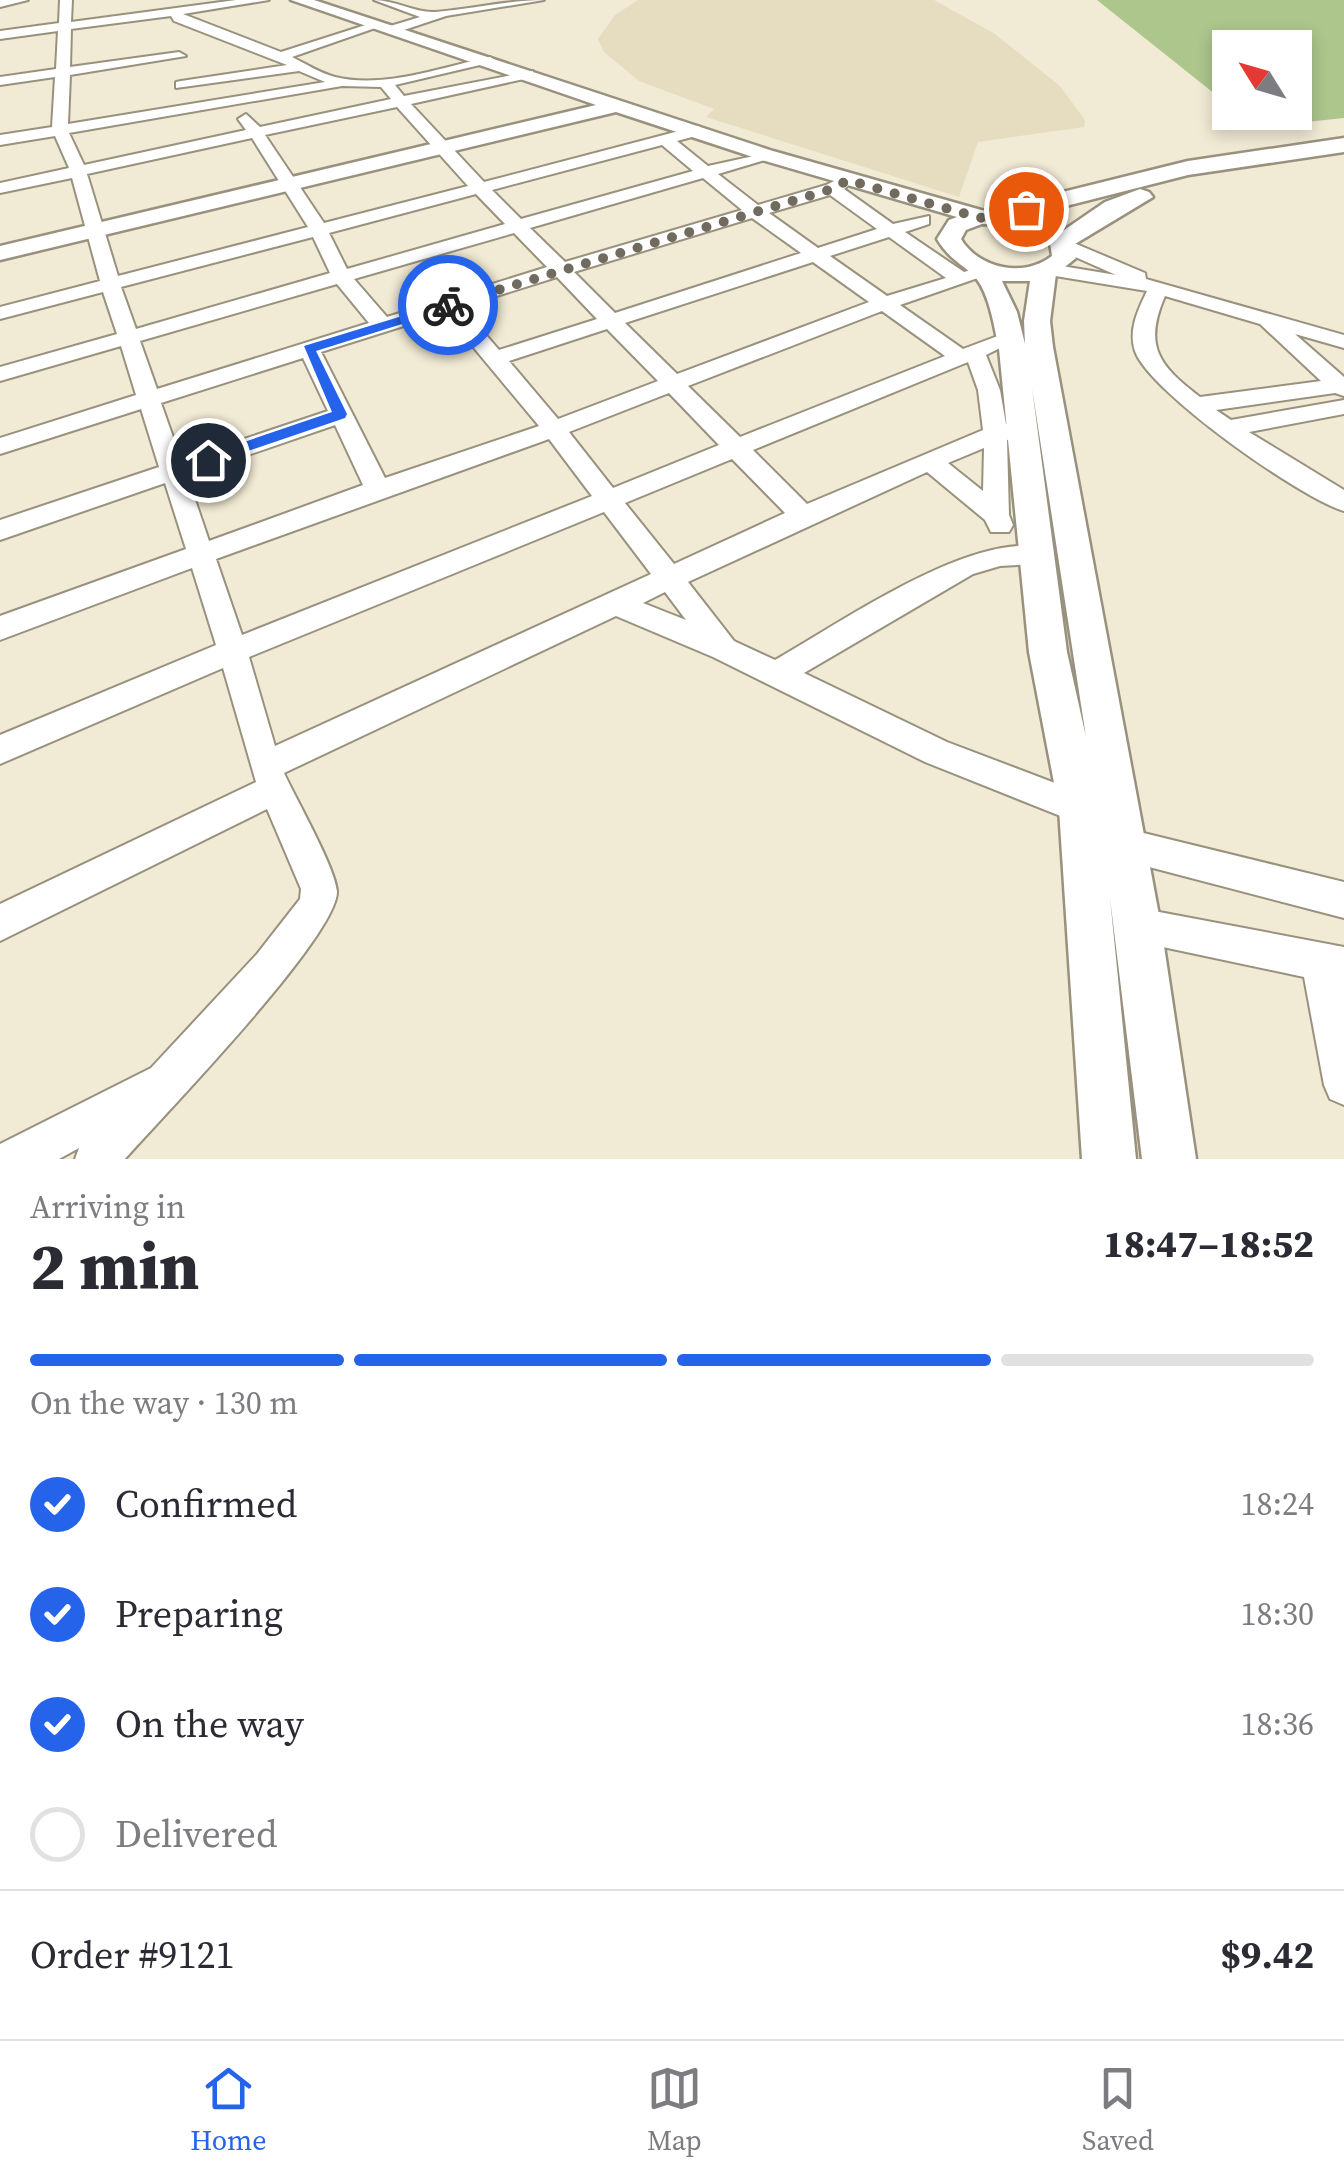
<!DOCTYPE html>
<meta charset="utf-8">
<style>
:root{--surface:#fff;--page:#f2f2f3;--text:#2b2b33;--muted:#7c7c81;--line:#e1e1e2;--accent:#2563eb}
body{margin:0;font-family:"Source Serif 4",serif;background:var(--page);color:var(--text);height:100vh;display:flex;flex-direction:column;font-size:38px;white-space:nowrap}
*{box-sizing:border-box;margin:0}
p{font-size:32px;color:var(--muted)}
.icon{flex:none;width:55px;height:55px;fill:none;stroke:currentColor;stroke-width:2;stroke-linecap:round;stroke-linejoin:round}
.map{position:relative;height:1159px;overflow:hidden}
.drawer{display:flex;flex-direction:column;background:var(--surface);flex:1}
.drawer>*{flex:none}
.needle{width:65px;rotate:307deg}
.fabs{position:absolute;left:1212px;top:30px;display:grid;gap:20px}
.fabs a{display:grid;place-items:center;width:100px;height:100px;border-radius:0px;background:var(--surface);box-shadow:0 5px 15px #0003;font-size:50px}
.pin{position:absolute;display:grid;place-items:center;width:85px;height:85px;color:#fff;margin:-42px;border:5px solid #fff;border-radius:50%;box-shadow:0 2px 10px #0007}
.courier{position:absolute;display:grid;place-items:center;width:100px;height:100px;margin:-50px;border:8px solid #2563eb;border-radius:50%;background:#fff;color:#222;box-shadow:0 2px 12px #0007}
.summary em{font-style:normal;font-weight:800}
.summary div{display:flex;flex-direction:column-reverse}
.summary{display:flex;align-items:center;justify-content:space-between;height:170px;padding:0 30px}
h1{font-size:65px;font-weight:800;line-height:75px}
.bar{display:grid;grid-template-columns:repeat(4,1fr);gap:15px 10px;align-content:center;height:120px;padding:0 30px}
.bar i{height:12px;border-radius:8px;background:var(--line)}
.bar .current{background:var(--accent)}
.bar p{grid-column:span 4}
.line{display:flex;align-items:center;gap:25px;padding:0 30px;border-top:2px solid var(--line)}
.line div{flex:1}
ol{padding:0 30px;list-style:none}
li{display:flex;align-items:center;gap:30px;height:110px}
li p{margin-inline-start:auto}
li .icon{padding:10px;border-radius:50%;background:var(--accent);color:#fff;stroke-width:4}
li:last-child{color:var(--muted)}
li i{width:55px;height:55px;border:5px solid var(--line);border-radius:50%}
.dock{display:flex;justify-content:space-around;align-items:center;height:140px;border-top:2px solid var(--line);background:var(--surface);font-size:28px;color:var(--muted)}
.dock a{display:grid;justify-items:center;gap:5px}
.dock .current{color:var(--accent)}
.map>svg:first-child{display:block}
.built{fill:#e6ddc0}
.green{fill:#acc68c}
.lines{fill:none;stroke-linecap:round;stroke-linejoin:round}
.minor-casing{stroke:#98917e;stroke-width:4}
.major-casing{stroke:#98917e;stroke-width:5}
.highway-casing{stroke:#98917e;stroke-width:5}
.minor{fill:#fff;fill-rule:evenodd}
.major{fill:#fff;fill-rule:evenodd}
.highway{fill:#fff;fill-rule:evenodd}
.route{fill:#2563eb}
.done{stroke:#706b5e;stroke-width:10;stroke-dasharray:0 18}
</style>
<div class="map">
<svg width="1344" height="1159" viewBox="0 0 1344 1159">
<rect width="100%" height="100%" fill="#f1ead4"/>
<path class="built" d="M 638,0 L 934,0 L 995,34 L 1060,86 L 1085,120 L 1084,127 L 978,142 L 959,197 L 706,117 L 714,109 L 639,81 L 604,52 L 598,39 L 615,15 Z"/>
<path class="green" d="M 1097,0 L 1344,0 L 1344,118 L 1257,127 L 1238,113 L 1295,112 L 1295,48 L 1230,48 L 1230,106 Z"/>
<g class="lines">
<g class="minor-casing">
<g id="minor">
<path d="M 0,0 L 28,0 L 0,7 Z"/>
<path d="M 60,0 L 72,0 L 71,22 L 236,0 L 269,0 L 183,14 L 281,52 L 378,21 L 378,27 L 292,57 C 306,64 320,73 335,77 C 384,89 442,67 490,57 L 497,61 L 395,85 L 404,96 L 533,71 L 533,77 L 411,104 L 484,182 L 698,126 L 706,131 L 703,134 L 677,141 L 708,166 L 772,152 L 772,158 L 718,174 L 758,205 L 826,185 L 847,175 L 855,180 L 844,189 L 893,224 L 929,216 L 929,224 L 905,232 L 964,272 L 985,266 L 995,272 L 900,305 L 963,349 L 1011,331 L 1022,337 L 986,355 L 1000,390 L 1006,424 L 1024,421 L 1036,429 L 1032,434 L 1007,440 L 1009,515 L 1013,525 L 1009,532 L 991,532 L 985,520 L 927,472 L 688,582 L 734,641 L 775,660 C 839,624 976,527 1048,549 L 1051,556 L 1048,563 L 1000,566 L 973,574 L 804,673 L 947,742 L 1105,802 L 1110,813 L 1105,824 L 1093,829 L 925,762 L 713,657 L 616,616 L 284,773 C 296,799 335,867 337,891 C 339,935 162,1117 125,1159 L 75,1159 L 79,1148 L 59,1159 L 0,1159 L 0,1144 L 151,1068 L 257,954 L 300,899 L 301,889 L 267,809 L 0,941 L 0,904 L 256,782 L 223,668 L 0,764 L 0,735 L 216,645 L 192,568 L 0,640 L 0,616 L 186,549 L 165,483 L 0,540 L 0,520 L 159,467 L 141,409 L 0,454 L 0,438 L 136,395 L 121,346 L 0,381 L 0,367 L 117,334 L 103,292 L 0,319 L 0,307 L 100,281 L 72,178 L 0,193 L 0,183 L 69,168 L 55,136 L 0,145 L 0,135 L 52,127 L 55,77 L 0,85 L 0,77 L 56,69 L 58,31 L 0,39 L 0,31 L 59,23 ZM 171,16 L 174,21 L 287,65 L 181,81 L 176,82 L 176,88 L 299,71 L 325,82 L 68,124 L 70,75 L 186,56 L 179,52 L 70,67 L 71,29 ZM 342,86 L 381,87 L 391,99 L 260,127 L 246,114 L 238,119 L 246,130 L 84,165 L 69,133 ZM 397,107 L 468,186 L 324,223 L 265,135 ZM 252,138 L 308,227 L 118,276 L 87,174 ZM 662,145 L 693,171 L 521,219 L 492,190 ZM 703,178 L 742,210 L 565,262 L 530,228 ZM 476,194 L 505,224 L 347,269 L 329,233 ZM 830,195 L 877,229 L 818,248 L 769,213 ZM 752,218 L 801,253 L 615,313 L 574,272 ZM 514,233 L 547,267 L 387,317 L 354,279 ZM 313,237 L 330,273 L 136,329 L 121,287 ZM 889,237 L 946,278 L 887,296 L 830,256 ZM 813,262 L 869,302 L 677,374 L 625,323 ZM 557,277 L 597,319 L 499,350 L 462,307 ZM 337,284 L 369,323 L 157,389 L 140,341 ZM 882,311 L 945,356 L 740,437 L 688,386 ZM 445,313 L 539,426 L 385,478 L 321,352 ZM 607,329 L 658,381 L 558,419 L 509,361 ZM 303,358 L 328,411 L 181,460 L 161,403 ZM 968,362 L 978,390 L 983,430 L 807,504 L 753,450 ZM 669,393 L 719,445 L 613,488 L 569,432 ZM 335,425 L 363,485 L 209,541 L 187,476 ZM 549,439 L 592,496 L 242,635 L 216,559 ZM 984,448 L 983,491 L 948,463 ZM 732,459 L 785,513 L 674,564 L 625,503 ZM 604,512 L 651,574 L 275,746 L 249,657 ZM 665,592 L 686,620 L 643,603 Z"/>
<path d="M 374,0 C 394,0 416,13 435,12 C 472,9 507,0 544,0 L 446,16 L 392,34 L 387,33 L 387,27 L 420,17 Z"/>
<path d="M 1062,238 L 1145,273 L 1146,279 L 1344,335 L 1344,348 L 1295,334 L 1344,377 L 1344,396 L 1335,393 L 1216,410 L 1231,420 L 1344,400 L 1344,414 L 1249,432 L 1344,490 L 1344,511 C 1302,499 1149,392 1135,351 C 1128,330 1138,310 1147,291 L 1043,274 L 1040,270 L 1050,264 L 1116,275 L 1055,248 L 1053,244 ZM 1165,296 L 1260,324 L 1321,381 L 1200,397 C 1159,366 1143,346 1165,296 Z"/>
<path d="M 1123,828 L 1344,882 L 1344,918 L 1111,857 L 1106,845 L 1111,833 Z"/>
<path d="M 1138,908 L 1344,947 L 1344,1105 L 1330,1099 L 1324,1085 L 1304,977 L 1125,939 L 1120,926 L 1125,913 Z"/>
</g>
</g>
<g class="major-casing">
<path id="major" d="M 291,0 L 314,0 L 773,151 L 981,210 L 1041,219 L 1069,236 L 1076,258 L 1056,274 L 1050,321 L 1053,347 L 1161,926 L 1196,1159 L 1142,1159 L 1110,898 L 1136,1159 L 1082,1159 L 1059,809 L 1029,652 L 999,349 C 994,327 989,288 971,273 C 957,261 947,256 937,239 L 949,220 L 957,217 L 759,159 L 616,112 L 0,260 L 0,246 L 596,105 ZM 982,224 C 1008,224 1029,227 1050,243 L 1052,256 C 1024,278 979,269 961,239 L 966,230 ZM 1002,281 L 1030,281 L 1024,321 L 1025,344 L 1017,312 ZM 1032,388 L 1086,737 L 1067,652 Z"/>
</g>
<g class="highway-casing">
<g id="highway">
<path d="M 1344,138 L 1344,152 L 1188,175 L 995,224 L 982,216 L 986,211 L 1188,161 Z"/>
<path d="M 1140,189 L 1149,192 L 1153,197 L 1070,247 L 1061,249 L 1048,241 L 1105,202 Z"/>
</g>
</g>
<use href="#minor" class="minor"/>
<use href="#major" class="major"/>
<use href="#highway" class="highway"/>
</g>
<path class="route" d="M 448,302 L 453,308 L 316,351 L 347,414 L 345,418 L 213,463 L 203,463 L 203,456 L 332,412 L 304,346 Z"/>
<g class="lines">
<path class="done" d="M 448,305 L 832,189 L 848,180 L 980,218 L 1026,209"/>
</g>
</svg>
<div class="fabs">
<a><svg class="needle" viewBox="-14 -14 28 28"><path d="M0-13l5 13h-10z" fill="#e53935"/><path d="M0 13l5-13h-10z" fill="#7c7c81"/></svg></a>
</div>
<div class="pin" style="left:1026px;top:209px;background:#ea580c"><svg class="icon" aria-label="bag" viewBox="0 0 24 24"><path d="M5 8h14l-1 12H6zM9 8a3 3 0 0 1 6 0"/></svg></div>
<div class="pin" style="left:208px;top:460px;background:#1f2937"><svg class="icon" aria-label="home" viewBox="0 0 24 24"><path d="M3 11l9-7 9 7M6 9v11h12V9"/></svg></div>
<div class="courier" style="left:448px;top:305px"><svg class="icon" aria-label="bike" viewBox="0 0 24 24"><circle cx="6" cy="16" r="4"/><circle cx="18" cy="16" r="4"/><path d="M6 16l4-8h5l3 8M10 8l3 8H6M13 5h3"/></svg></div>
</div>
<section class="drawer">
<div class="summary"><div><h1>2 min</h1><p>Arriving in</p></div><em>18:47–18:52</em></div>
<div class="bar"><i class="current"></i><i class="current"></i><i class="current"></i><i></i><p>On the way · 130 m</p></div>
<ol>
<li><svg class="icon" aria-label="check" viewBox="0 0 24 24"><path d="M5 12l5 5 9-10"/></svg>Confirmed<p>18:24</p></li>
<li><svg class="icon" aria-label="check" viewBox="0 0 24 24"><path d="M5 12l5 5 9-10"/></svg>Preparing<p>18:30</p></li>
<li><svg class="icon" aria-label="check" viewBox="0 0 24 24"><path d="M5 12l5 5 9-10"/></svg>On the way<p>18:36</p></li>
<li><i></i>Delivered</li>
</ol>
<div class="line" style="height:130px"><div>Order #9121</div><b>$9.42</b></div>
</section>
<nav class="dock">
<a class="current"><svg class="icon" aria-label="home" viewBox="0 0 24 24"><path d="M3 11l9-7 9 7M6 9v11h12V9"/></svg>Home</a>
<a><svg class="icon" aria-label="map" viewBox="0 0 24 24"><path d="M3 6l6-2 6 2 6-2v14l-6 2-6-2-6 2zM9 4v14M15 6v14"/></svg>Map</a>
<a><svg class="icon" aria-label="saved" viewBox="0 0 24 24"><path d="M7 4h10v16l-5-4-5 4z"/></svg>Saved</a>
</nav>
